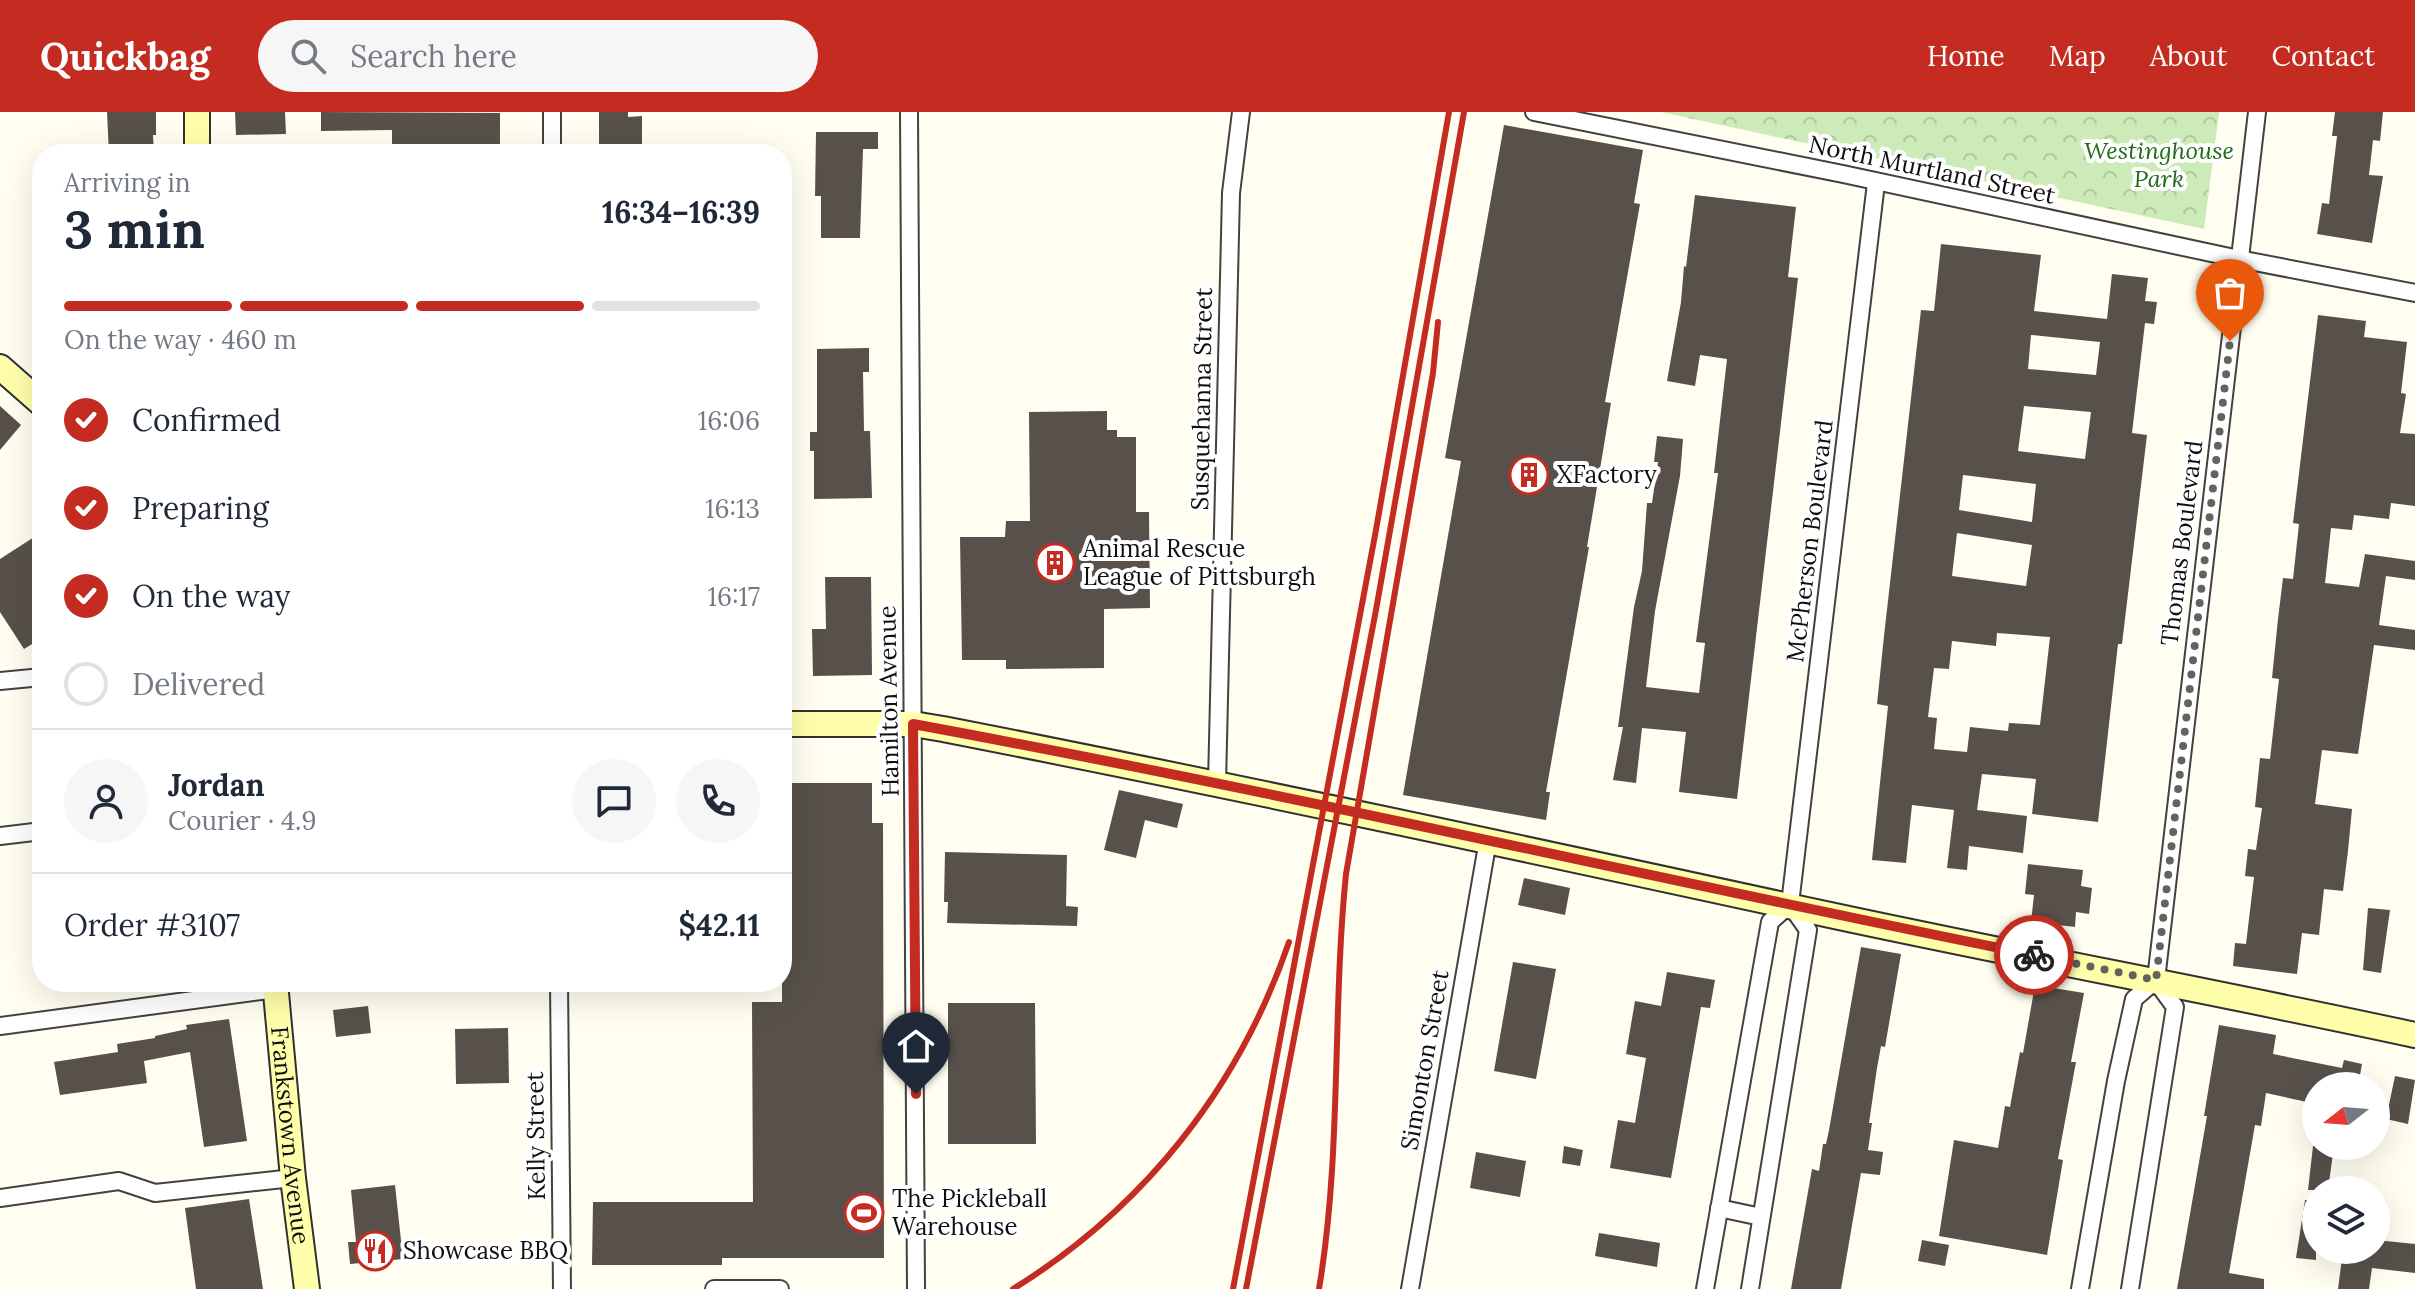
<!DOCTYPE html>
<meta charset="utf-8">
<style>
:root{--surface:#fff;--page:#f6f6f7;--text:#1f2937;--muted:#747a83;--line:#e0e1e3;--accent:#c42c21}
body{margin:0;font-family:Lora,serif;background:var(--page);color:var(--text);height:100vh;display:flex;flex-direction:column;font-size:30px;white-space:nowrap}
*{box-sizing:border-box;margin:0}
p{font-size:26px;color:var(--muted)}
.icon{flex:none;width:44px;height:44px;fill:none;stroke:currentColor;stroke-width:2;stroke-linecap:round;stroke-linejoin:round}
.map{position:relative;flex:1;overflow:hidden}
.side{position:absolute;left:32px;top:32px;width:760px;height:848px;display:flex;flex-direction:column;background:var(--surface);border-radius:32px;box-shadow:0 8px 32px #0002}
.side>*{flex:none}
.needle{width:52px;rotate:253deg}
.fabs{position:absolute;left:2302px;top:960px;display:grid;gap:16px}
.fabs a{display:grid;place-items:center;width:88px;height:88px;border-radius:50%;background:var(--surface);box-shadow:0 8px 32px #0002;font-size:40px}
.pin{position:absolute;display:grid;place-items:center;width:68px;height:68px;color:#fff;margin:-82px -34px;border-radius:50% 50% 50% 0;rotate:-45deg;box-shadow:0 0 8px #0007}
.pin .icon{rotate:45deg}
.courier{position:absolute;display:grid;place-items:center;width:80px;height:80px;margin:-40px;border:6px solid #c42c21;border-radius:50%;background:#fff;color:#222;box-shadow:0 2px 10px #0007}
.summary em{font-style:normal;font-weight:700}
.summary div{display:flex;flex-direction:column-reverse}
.summary{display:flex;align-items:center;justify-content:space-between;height:136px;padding:0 32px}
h1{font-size:52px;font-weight:700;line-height:60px}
.bar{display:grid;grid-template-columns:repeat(4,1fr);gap:12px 8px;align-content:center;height:96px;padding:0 32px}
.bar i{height:10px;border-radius:6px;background:var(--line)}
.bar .selected{background:var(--accent)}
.bar p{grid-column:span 4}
.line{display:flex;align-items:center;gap:20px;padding:0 32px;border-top:2px solid var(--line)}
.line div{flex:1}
.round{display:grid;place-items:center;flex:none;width:84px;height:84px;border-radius:42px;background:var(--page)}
ol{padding:0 32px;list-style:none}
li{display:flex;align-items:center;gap:24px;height:88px}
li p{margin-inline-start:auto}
li .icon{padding:8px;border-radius:50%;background:var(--accent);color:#fff;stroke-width:4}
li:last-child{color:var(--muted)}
li i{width:44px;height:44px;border:4px solid var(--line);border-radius:50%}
header{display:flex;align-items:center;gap:48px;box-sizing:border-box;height:112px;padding:0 40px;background:var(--accent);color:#fff}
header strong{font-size:38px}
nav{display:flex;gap:44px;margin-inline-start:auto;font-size:28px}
.search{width:560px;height:72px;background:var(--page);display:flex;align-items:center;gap:20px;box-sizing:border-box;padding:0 28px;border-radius:44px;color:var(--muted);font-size:30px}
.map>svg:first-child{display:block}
.park{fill:url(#park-crowns)}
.building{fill:#58514b;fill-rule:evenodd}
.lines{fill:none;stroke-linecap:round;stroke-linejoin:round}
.street-casing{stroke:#424242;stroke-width:20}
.secondary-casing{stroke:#313131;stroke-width:28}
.street{stroke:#fff;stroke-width:16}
.secondary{stroke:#ffffab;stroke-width:24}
.rail{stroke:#c42c21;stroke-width:6}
.done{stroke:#63635e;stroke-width:8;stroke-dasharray:0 14.4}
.route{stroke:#c42c21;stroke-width:10}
.labels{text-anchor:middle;stroke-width:8;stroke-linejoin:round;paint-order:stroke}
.park-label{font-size:24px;font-style:italic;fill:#23691c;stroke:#fff}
.street-label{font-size:24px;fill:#0f0f0f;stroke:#fff}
.poi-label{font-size:24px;fill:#0f0f0f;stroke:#fff;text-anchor:start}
</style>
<header>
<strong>Quickbag</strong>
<div class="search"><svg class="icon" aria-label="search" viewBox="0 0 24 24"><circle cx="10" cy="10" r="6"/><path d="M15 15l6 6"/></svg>Search here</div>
<nav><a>Home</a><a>Map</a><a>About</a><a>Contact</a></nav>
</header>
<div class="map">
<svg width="2415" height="1177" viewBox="0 0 2415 1177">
<defs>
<pattern id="park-crowns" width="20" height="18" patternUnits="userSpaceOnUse" patternTransform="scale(2)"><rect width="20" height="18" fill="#cdebb8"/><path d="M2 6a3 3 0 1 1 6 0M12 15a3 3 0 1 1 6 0" fill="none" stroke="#afc89d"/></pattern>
</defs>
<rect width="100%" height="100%" fill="#fffef0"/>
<path class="park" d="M 1661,0 L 2219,0 L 2204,117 Z"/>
<g class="building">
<path d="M 107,0 L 156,0 L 156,23 L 153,23 L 154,42 L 109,42 Z"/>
<path d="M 235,0 L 285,0 L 286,22 L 236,23 Z"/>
<path d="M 321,0 L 500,1 L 500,42 L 392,42 L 392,18 L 321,19 Z"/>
<path d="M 599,0 L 628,0 L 628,5 L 642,4 L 642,41 L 599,42 Z"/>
<path d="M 2335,0 L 2383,0 L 2380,29 L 2373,28 L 2369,63 L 2383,64 L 2372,131 L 2317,122 L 2322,91 L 2329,92 L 2337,24 L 2332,24 Z"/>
<path d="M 1504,13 L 1643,38 L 1634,91 L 1640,92 L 1605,290 L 1611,291 L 1587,435 L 1589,435 L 1546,680 L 1550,680 L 1546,708 L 1403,683 L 1461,349 L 1445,346 Z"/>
<path d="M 816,20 L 878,20 L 878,37 L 863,37 L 860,126 L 821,126 L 821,84 L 815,84 Z"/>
<path d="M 1695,83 L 1796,95 L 1788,165 L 1798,166 L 1737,687 L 1679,680 L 1686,620 L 1642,616 L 1636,671 L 1613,668 L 1623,615 L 1618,615 L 1634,495 L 1642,459 L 1647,391 L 1652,391 L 1658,350 L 1654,350 L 1657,324 L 1683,327 L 1680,364 L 1655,499 L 1646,575 L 1699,581 L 1705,531 L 1696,530 L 1718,361 L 1714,361 L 1727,247 L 1700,243 L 1695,274 L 1667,269 L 1681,190 L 1684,154 L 1686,155 Z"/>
<path d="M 1941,132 L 2041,143 L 2034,199 L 2107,207 L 2112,162 L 2148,166 L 2145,189 L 2157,190 L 2154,212 L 2145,211 L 2132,321 L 2147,323 L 2122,532 L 2118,532 L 2098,710 L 2032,702 L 2036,667 L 1982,662 L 1977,698 L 2027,704 L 2023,741 L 1969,734 L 1967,758 L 1947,756 L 1954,698 L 1912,693 L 1906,751 L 1872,748 L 1888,594 L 1877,592 L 1884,524 L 1921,198 L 1934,199 ZM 2031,223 L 2100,230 L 2096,263 L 2028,257 ZM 2024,294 L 2091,300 L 2085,347 L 2018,339 ZM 1963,363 L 2036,372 L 2032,410 L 1959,398 ZM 1957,421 L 2032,433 L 2026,474 L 1952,464 ZM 1997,521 L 2050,525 L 2040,613 L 2009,611 L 2008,619 L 1970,615 L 1967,640 L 1934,637 L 1937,606 L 1928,605 L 1934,556 L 1949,557 L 1952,529 L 1996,534 Z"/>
<path d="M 2318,203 L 2366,209 L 2364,225 L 2407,230 L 2401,281 L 2406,282 L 2400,321 L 2415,322 L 2415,394 L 2391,391 L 2389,407 L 2354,403 L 2352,418 L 2331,416 L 2325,471 L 2359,475 L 2365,442 L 2415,449 L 2415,468 L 2386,464 L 2379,513 L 2415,518 L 2415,538 L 2374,533 L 2358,642 L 2322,638 L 2315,692 L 2352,697 L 2348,739 L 2343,779 L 2324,777 L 2319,823 L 2302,821 L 2297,862 L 2233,854 L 2235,831 L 2246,832 L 2254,765 L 2245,764 L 2248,737 L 2256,738 L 2262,696 L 2255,695 L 2260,646 L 2270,647 L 2279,567 L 2272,566 L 2278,507 L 2283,466 L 2293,467 L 2299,412 L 2293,411 Z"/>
<path d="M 869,236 L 869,260 L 863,260 L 864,319 L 870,319 L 872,386 L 814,387 L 814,339 L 810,339 L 810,320 L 817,320 L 817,237 Z"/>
<path d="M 0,294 L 21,313 L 0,338 Z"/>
<path d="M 1107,299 L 1107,318 L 1117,318 L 1117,325 L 1136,325 L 1136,400 L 1149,400 L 1150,496 L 1104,497 L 1104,556 L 1006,557 L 1006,548 L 962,548 L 960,425 L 1005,425 L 1006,409 L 1030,409 L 1029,300 Z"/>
<path d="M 42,420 L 42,526 L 24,537 L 0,500 L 0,447 Z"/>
<path d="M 825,465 L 871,465 L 872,563 L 813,564 L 812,517 L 826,517 Z"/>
<path d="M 782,671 L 872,671 L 872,711 L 883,711 L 884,1146 L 722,1146 L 722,1153 L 592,1153 L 593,1090 L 753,1090 L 752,890 L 782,890 Z"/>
<path d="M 1119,678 L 1183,692 L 1177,716 L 1145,708 L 1136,746 L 1104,738 Z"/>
<path d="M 945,740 L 1067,743 L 1066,794 L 1078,795 L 1077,814 L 947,811 L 948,790 L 944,790 Z"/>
<path d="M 2028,752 L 2083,758 L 2081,774 L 2092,776 L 2089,802 L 2076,800 L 2075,815 L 2031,810 L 2034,783 L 2025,782 Z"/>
<path d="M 1524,766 L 1570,776 L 1565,803 L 1518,793 Z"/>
<path d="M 2368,796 L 2390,798 L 2381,861 L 2363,858 Z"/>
<path d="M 1861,835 L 1901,842 L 1885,935 L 1881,934 L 1877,956 L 1869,1011 L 1872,1011 L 1868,1038 L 1883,1040 L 1880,1063 L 1861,1061 L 1841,1177 L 1791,1177 L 1812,1057 L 1819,1059 L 1823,1032 L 1826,1032 L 1829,1018 Z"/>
<path d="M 1513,850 L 1556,857 L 1536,967 L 1494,959 Z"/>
<path d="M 1667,860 L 1715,868 L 1710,896 L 1701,895 L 1671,1066 L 1610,1056 L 1618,1008 L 1635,1011 L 1646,946 L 1626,942 L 1635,889 L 1661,894 Z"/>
<path d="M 2035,873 L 2084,881 L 2071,950 L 2076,950 L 2058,1047 L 2063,1048 L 2047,1143 L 1939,1124 L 1954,1028 L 1998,1036 L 2005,994 L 2010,995 L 2020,940 L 2023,941 Z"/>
<path d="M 948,891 L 1035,891 L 1036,1032 L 948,1032 Z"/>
<path d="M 368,894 L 371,921 L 336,925 L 333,898 Z"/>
<path d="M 229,907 L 247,1029 L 204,1035 L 190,940 L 144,949 L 147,971 L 60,983 L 54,950 L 118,940 L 117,932 L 155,926 L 155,924 L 187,917 L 186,913 Z"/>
<path d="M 2219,913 L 2276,923 L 2273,942 L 2342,956 L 2344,948 L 2362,952 L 2358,974 L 2316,974 L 2316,992 L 2266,981 L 2261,1014 L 2255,1013 L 2229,1161 L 2264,1167 L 2264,1177 L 2177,1177 L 2207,1004 L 2204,1004 Z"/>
<path d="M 508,916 L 509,971 L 456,972 L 455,917 Z"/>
<path d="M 2395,964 L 2415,968 L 2408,1012 L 2386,1007 Z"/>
<path d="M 1564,1034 L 1583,1038 L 1580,1054 L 1562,1051 Z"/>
<path d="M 2313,1034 L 2334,1034 L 2328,1078 L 2308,1078 Z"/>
<path d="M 1476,1040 L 1526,1049 L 1520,1085 L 1470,1076 Z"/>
<path d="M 395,1073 L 403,1147 L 350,1152 L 348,1130 L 356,1130 L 351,1078 Z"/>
<path d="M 249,1087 L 263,1177 L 196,1177 L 185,1096 Z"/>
<path d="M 2305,1088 L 2316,1089 L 2316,1148 L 2296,1146 Z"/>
<path d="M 1599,1121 L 1660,1131 L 1657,1155 L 1595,1144 Z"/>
<path d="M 1922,1128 L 1949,1133 L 1945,1154 L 1918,1149 Z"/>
<path d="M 2376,1128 L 2415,1132 L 2415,1161 L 2372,1156 L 2369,1177 L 2338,1177 L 2343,1138 L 2376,1138 Z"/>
</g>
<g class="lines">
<g class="street-casing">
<g id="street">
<path d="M 552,0 L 552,42"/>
<path d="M 909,0 L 916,1177"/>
<path d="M 1534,0 L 1843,62 L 2239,147 L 2415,181"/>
<path d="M 0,569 L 42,565"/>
<path d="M 1217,671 L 1231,81 L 1241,0"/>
<path d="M 0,724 L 42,719"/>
<path d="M 559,870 L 562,1177"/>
<path d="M 0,914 L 276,877"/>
<path d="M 0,1086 L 119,1069 L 155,1081 L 293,1066"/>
<path d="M 1719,1096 L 1761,1105"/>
<path d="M 714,1177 L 780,1177"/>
<path d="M 1410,1177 L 1488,728"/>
<path d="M 1705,1177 L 1770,810 L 1790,792 L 1876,71"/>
<path d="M 1750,1177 L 1808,818 L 1791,794"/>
<path d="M 2080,1177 L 2116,969 L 2134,887 L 2156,868 L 2257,0"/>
<path d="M 2130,1177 L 2175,895 L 2156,869"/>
</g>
</g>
<g class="secondary-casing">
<g id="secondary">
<path d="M 197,0 L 197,42"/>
<path d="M 0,255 L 42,292"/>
<path d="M 782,612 L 913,612 L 943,617 C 1240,675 1535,739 1830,803 C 2025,845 2221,881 2415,923"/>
<path id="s1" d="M 275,870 L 293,1066 L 307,1177"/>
</g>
</g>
<use href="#street" class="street"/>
<use href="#secondary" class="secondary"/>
<g class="rail">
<path d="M 1013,1177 C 1144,1096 1239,976 1289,830"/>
<path d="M 1233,1177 L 1376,418 L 1449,0"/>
<path d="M 1246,1177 L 1376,498 L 1464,0"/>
<path d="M 1319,1177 C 1342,1040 1332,900 1346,762 L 1433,261 L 1438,210"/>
</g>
</g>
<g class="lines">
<path class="done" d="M 2034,843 L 2156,868 L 2230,229"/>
<path class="route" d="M 916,982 L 913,612 C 1288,681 1660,768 2034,843"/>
</g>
<defs>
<g id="building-ring" transform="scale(2)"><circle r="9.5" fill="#fff" stroke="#c42c21" stroke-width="1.5"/><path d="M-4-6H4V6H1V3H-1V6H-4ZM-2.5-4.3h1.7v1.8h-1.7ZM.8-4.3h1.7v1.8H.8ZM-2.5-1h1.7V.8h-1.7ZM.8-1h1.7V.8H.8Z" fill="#c42c21"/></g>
<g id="stadium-ring" transform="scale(2)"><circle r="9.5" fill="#fff" stroke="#c42c21" stroke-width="1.5"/><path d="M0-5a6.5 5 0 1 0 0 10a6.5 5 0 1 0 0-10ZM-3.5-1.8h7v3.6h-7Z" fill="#c42c21"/></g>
<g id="restaurant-ring" transform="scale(2)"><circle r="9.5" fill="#fff" stroke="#c42c21" stroke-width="1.5"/><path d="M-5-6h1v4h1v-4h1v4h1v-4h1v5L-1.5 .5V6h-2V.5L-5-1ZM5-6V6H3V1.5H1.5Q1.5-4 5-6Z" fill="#c42c21"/></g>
</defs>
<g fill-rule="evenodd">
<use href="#building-ring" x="1529" y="363"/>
<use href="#building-ring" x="1055" y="451"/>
<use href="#stadium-ring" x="864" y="1101"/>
<use href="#restaurant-ring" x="375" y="1139"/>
</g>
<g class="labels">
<g class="park-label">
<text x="2159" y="47">Westinghouse<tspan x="2159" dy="28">Park</tspan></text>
</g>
<g class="street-label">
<text transform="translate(1932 58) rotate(12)" y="8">North Murtland Street</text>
<text transform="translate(1202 287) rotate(-89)" y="8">Susquehanna Street</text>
<text transform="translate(1810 429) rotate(-83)" y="8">McPherson Boulevard</text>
<text transform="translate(2182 431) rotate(-83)" y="8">Thomas Boulevard</text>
<text transform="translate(889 589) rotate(-91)" y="8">Hamilton Avenue</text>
<text transform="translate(1425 948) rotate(-80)" y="8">Simonton Street</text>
<text dy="8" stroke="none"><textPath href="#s1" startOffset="154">Frankstown Avenue</textPath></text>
<text transform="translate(536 1024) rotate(-91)" y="8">Kelly Street</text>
</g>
<g class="poi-label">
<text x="1557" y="371">XFactory</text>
<text x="1083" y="445">Animal Rescue<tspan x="1083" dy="28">League of Pittsburgh</tspan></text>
<text x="892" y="1095">The Pickleball<tspan x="892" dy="28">Warehouse</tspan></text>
<text x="403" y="1147">Showcase BBQ</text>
</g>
</g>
</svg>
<div class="fabs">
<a><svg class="needle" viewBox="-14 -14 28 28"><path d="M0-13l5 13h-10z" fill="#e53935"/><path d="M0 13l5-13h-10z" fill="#747a83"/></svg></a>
<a><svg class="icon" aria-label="layers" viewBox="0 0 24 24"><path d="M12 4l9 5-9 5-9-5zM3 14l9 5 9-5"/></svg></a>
</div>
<div class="pin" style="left:2230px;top:229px;background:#ea580c"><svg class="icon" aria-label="bag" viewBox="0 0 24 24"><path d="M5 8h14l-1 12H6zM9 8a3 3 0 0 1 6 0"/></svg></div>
<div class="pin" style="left:916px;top:982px;background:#1f2937"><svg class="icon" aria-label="home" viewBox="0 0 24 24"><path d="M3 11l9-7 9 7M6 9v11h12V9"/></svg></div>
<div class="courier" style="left:2034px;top:843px"><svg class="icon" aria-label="bike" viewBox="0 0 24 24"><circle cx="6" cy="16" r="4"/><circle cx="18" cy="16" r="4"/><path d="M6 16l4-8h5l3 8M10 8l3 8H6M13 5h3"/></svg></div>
<section class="side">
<div class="summary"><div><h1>3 min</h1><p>Arriving in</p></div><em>16:34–16:39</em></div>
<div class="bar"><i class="selected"></i><i class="selected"></i><i class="selected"></i><i></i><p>On the way · 460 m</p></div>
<ol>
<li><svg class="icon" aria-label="check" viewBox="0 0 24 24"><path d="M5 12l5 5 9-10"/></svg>Confirmed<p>16:06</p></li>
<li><svg class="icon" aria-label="check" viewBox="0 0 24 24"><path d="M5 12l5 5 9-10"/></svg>Preparing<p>16:13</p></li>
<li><svg class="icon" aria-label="check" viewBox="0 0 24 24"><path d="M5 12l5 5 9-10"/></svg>On the way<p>16:17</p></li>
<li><i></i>Delivered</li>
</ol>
<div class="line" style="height:144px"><a class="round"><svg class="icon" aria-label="person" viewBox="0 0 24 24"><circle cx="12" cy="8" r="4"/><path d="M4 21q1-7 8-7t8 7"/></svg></a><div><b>Jordan</b><p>Courier · 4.9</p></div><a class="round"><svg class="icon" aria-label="chat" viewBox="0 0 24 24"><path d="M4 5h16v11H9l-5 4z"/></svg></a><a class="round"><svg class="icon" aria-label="phone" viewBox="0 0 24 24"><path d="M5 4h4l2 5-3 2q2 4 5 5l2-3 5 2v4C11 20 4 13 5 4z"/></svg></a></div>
<div class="line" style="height:104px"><div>Order #3107</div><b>$42.11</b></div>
</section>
</div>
